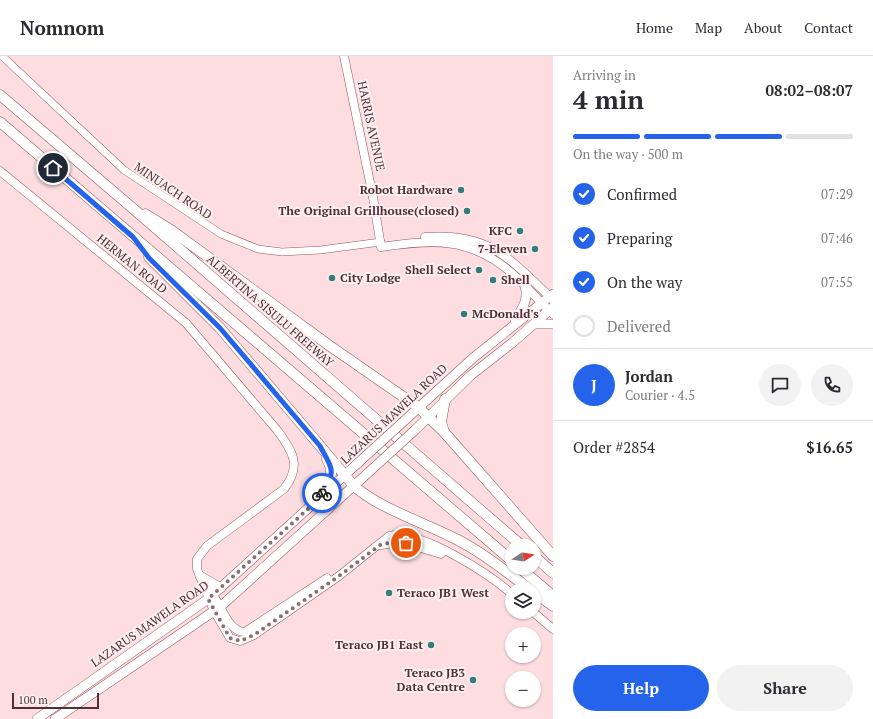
<!DOCTYPE html>
<meta charset="utf-8">
<style>
:root{--surface:#fff;--page:#f2f2f3;--text:#2b2b33;--muted:#7c7c81;--line:#e1e1e2;--accent:#2563eb}
body{margin:0;font-family:"PT Serif",serif;background:var(--page);color:var(--text);height:100vh;display:flex;flex-direction:column;font-size:15px;white-space:nowrap}
*{box-sizing:border-box;margin:0}
p{font-size:13px;color:var(--muted)}
.icon{flex:none;width:22px;height:22px;fill:none;stroke:currentColor;stroke-width:2;stroke-linecap:round;stroke-linejoin:round}
.map{position:relative;flex:1;overflow:hidden}
.panel{display:flex;flex-direction:column;background:var(--surface);width:320px}
.panel>*{flex:none}
.needle{width:26px;rotate:78deg}
.buttons{position:absolute;left:505px;top:483px;display:grid;gap:8px}
.buttons a{display:grid;place-items:center;width:36px;height:36px;border-radius:50%;background:var(--surface);box-shadow:0 1px 3px #0004;font-size:20px}
.scale{position:absolute;left:12px;bottom:10px;width:87px;box-sizing:border-box;padding-left:4px;border:2px solid #4f3134;border-top:0;font-size:11px;line-height:14px;white-space:nowrap;color:#4f3134;-webkit-text-stroke:3px #ffeff0;paint-order:stroke}
.pin{position:absolute;display:grid;place-items:center;width:34px;height:34px;color:#fff;margin:-17px;border:2px solid #fff;border-radius:50%;box-shadow:0 1px 4px #0007}
.courier{position:absolute;display:grid;place-items:center;width:40px;height:40px;margin:-20px;border:3px solid #2563eb;border-radius:50%;background:#fff;color:#222;box-shadow:0 1px 5px #0007}
.headline em{font-style:normal;font-weight:700}
.headline div{display:flex;flex-direction:column-reverse}
.headline{display:flex;align-items:center;justify-content:space-between;height:68px;padding:0 20px}
h1{font-size:26px;font-weight:700;line-height:30px}
.bar{display:grid;grid-template-columns:repeat(4,1fr);gap:6px 4px;align-content:center;height:48px;padding:0 20px}
.bar i{height:5px;border-radius:3px;background:var(--line)}
.bar .selected{background:var(--accent)}
.bar p{grid-column:span 4}
.line{display:flex;align-items:center;gap:10px;padding:0 20px;border-top:1px solid var(--line)}
.line div{flex:1}
.round{display:grid;place-items:center;flex:none;width:42px;height:42px;border-radius:21px;background:var(--page)}
ol{padding:0 20px;list-style:none}
li{display:flex;align-items:center;gap:12px;height:44px}
li p{margin-inline-start:auto}
li .icon{padding:4px;border-radius:50%;background:var(--accent);color:#fff;stroke-width:4}
li:last-child{color:var(--muted)}
li i{width:22px;height:22px;border:2px solid var(--line);border-radius:50%}
.button{display:flex;gap:8px;margin-top:auto;padding:8px 20px}
.button a{flex:1;height:46px;border-radius:24px;background:var(--accent);color:#fff;font-size:16px;font-weight:700;line-height:46px;text-align:center}
.button a+a{background:var(--page);color:var(--text)}
header{display:flex;align-items:center;gap:24px;box-sizing:border-box;height:56px;padding:0 20px;background:var(--surface);border-bottom:1px solid var(--line)}
header strong{font-size:19px}
nav{display:flex;gap:22px;margin-inline-start:auto;font-size:14px}
main{display:flex;flex:1;min-height:0}
.map>svg:first-child{display:block}
.lines{fill:none;stroke-linecap:round;stroke-linejoin:round}
.tertiary-casing{stroke:#98565e;stroke-width:8}
.secondary-casing{stroke:#98565e;stroke-width:9}
.primary-casing{stroke:#98565e;stroke-width:10}
.motorway-casing{stroke:#98565e;stroke-width:11}
.tertiary{stroke:#fff;stroke-width:7}
.secondary{stroke:#fff;stroke-width:8}
.primary{stroke:#fff;stroke-width:9}
.motorway{stroke:#fff;stroke-width:10}
.primary-bridge-casing{stroke:#98565e;stroke-width:10;stroke-linecap:butt}
.primary-bridge{stroke:#fff;stroke-width:9}
.done{stroke:#8c6d70;stroke-width:4;stroke-dasharray:0 7.2}
.route{stroke:#2563eb;stroke-width:5}
.poi-dot{fill:#357d7c;stroke:#ffeff0;stroke-width:1.5}
.labels{text-anchor:middle;stroke-width:4;stroke-linejoin:round;paint-order:stroke}
.street-label{font-size:12px;fill:#4f3134;stroke:#ffeff0}
.poi-label{font-size:12px;font-weight:bold;fill:#4f3134;stroke:#ffeff0;text-anchor:end}
</style>
<header>
<strong>Nomnom</strong>
<nav><a>Home</a><a>Map</a><a>About</a><a>Contact</a></nav>
</header>
<main>
<div class="map">
<svg width="553" height="663" viewBox="0 0 553 663">
<rect width="100%" height="100%" fill="#fddddf"/>
<g class="lines">
<g class="tertiary-casing">
<path id="tertiary" d="M 2,0 L 124,114 L 221,178 L 258,193 L 282,196 L 320,194 L 381,186"/>
</g>
<g class="secondary-casing">
<g id="secondary">
<path d="M 344,0 L 373,141 L 381,191 C 434,183 472,181 514,219 C 528,231 539,246 553,258"/>
<path d="M 0,115 L 186,267 L 277,374 C 293,395 302,410 284,433 L 207,490 L 197,503 L 197,513 L 214,555 L 230,582 L 240,585 L 254,579 L 339,520 L 389,480 C 419,472 489,518 512,538"/>
<path d="M 425,181 C 490,176 510,203 553,244"/>
<path d="M 381,489 L 401,486 L 441,498"/>
<path d="M 209,534 C 221,546 227,576 245,576 L 327,522"/>
<path d="M 533,556 L 553,573"/>
</g>
</g>
<g class="primary-casing">
<g id="primary">
<path d="M 515,264 C 522,253 529,244 525,230"/>
<path d="M 534,268 L 553,268"/>
<path d="M 404,365 L 473,302 L 553,238"/>
<path d="M 415,374 L 470,320 L 512,287 L 553,251"/>
<path d="M 200,520 L 221,532"/>
<path d="M 37,663 L 208,543 L 358,407"/>
<path d="M 55,663 L 220,551 L 369,416"/>
</g>
</g>
<g class="motorway-casing">
<g id="motorway">
<path d="M 0,39 L 129,149 L 522,490"/>
<path d="M 0,66 L 512,505"/>
<path d="M 145,158 L 171,174 L 330,290 L 418,351 L 444,376 L 553,500"/>
<path d="M 149,201 L 220,272 L 354,430 C 379,452 422,466 452,481 C 481,495 505,515 531,534"/>
<path d="M 444,376 L 441,366 L 445,343"/>
<path d="M 318,444 C 327,430 337,420 327,403"/>
<path d="M 534,500 L 553,517"/>
<path d="M 520,512 L 553,540"/>
<path d="M 534,536 L 553,550"/>
</g>
</g>
<use href="#tertiary" class="tertiary"/>
<use href="#secondary" class="secondary"/>
<use href="#primary" class="primary"/>
<use href="#motorway" class="motorway"/>
<g class="primary-bridge-casing">
<g id="primary-bridge">
<path d="M 358,407 L 404,365"/>
<path d="M 369,416 L 415,374"/>
</g>
</g>
<use href="#primary-bridge" class="primary-bridge"/>
</g>
<g class="lines">
<path class="done" d="M 322,437 L 318,444 L 208,543 L 230,582 L 240,585 L 254,579 L 339,520 L 380,489 L 393,486 L 406,487"/>
<path class="route" d="M 53,112 L 133,181 L 149,202 L 220,272 L 320,390 C 332,413 337,414 322,437"/>
</g>
<g class="poi-dot">
<circle cx="461" cy="134" r="4"/>
<circle cx="467" cy="155" r="4"/>
<circle cx="520" cy="175" r="4"/>
<circle cx="535" cy="193" r="4"/>
<circle cx="479" cy="214" r="4"/>
<circle cx="332" cy="222" r="4"/>
<circle cx="493" cy="224" r="4"/>
<circle cx="464" cy="258" r="4"/>
<circle cx="389" cy="537" r="4"/>
<circle cx="431" cy="589" r="4"/>
<circle cx="473" cy="624" r="4"/>
</g>
<g class="labels">
<g class="street-label">
<text transform="translate(371 70) rotate(78)" y="4">HARRIS AVENUE</text>
<text transform="translate(173 135) rotate(34)" y="4">MINUACH ROAD</text>
<text transform="translate(132 208) rotate(39)" y="4">HERMAN ROAD</text>
<text transform="translate(270 255) rotate(41)" y="4">ALBERTINA SISULU FREEWAY</text>
<text transform="translate(394 358) rotate(-43)" y="4">LAZARUS MAWELA ROAD</text>
<text transform="translate(150 568) rotate(-35)" y="4">LAZARUS MAWELA ROAD</text>
</g>
<g class="poi-label">
<text x="453" y="138">Robot Hardware</text>
<text x="459" y="159">The Original Grillhouse(closed)</text>
<text x="512" y="179">KFC</text>
<text x="527" y="197">7-Eleven</text>
<text x="471" y="218">Shell Select</text>
<text x="340" y="226" text-anchor="start">City Lodge</text>
<text x="501" y="228" text-anchor="start">Shell</text>
<text x="472" y="262" text-anchor="start">McDonald's</text>
<text x="397" y="541" text-anchor="start">Teraco JB1 West</text>
<text x="423" y="593">Teraco JB1 East</text>
<text x="465" y="621">Teraco JB3<tspan x="465" dy="14">Data Centre</tspan></text>
</g>
</g>
</svg>
<div class="buttons">
<a><svg class="needle" viewBox="-14 -14 28 28"><path d="M0-13l5 13h-10z" fill="#e53935"/><path d="M0 13l5-13h-10z" fill="#7c7c81"/></svg></a>
<a><svg class="icon" aria-label="layers" viewBox="0 0 24 24"><path d="M12 4l9 5-9 5-9-5zM3 14l9 5 9-5"/></svg></a>
<a>+</a>
<a>−</a>
</div>
<div class="scale">100 m</div>
<div class="pin" style="left:406px;top:487px;background:#ea580c"><svg class="icon" aria-label="bag" viewBox="0 0 24 24"><path d="M5 8h14l-1 12H6zM9 8a3 3 0 0 1 6 0"/></svg></div>
<div class="pin" style="left:53px;top:112px;background:#1f2937"><svg class="icon" aria-label="home" viewBox="0 0 24 24"><path d="M3 11l9-7 9 7M6 9v11h12V9"/></svg></div>
<div class="courier" style="left:322px;top:437px"><svg class="icon" aria-label="bike" viewBox="0 0 24 24"><circle cx="6" cy="16" r="4"/><circle cx="18" cy="16" r="4"/><path d="M6 16l4-8h5l3 8M10 8l3 8H6M13 5h3"/></svg></div>
</div>
<section class="panel">
<div class="headline"><div><h1>4 min</h1><p>Arriving in</p></div><em>08:02–08:07</em></div>
<div class="bar"><i class="selected"></i><i class="selected"></i><i class="selected"></i><i></i><p>On the way · 500 m</p></div>
<ol>
<li><svg class="icon" aria-label="check" viewBox="0 0 24 24"><path d="M5 12l5 5 9-10"/></svg>Confirmed<p>07:29</p></li>
<li><svg class="icon" aria-label="check" viewBox="0 0 24 24"><path d="M5 12l5 5 9-10"/></svg>Preparing<p>07:46</p></li>
<li><svg class="icon" aria-label="check" viewBox="0 0 24 24"><path d="M5 12l5 5 9-10"/></svg>On the way<p>07:55</p></li>
<li><i></i>Delivered</li>
</ol>
<div class="line" style="height:72px"><b class="round" style="background:var(--accent);color:#fff">J</b><div><b>Jordan</b><p>Courier · 4.5</p></div><a class="round"><svg class="icon" aria-label="chat" viewBox="0 0 24 24"><path d="M4 5h16v11H9l-5 4z"/></svg></a><a class="round"><svg class="icon" aria-label="phone" viewBox="0 0 24 24"><path d="M5 4h4l2 5-3 2q2 4 5 5l2-3 5 2v4C11 20 4 13 5 4z"/></svg></a></div>
<div class="line" style="height:52px"><div>Order #2854</div><b>$16.65</b></div>
<div class="button"><a>Help</a><a>Share</a></div>
</section>
</main>
